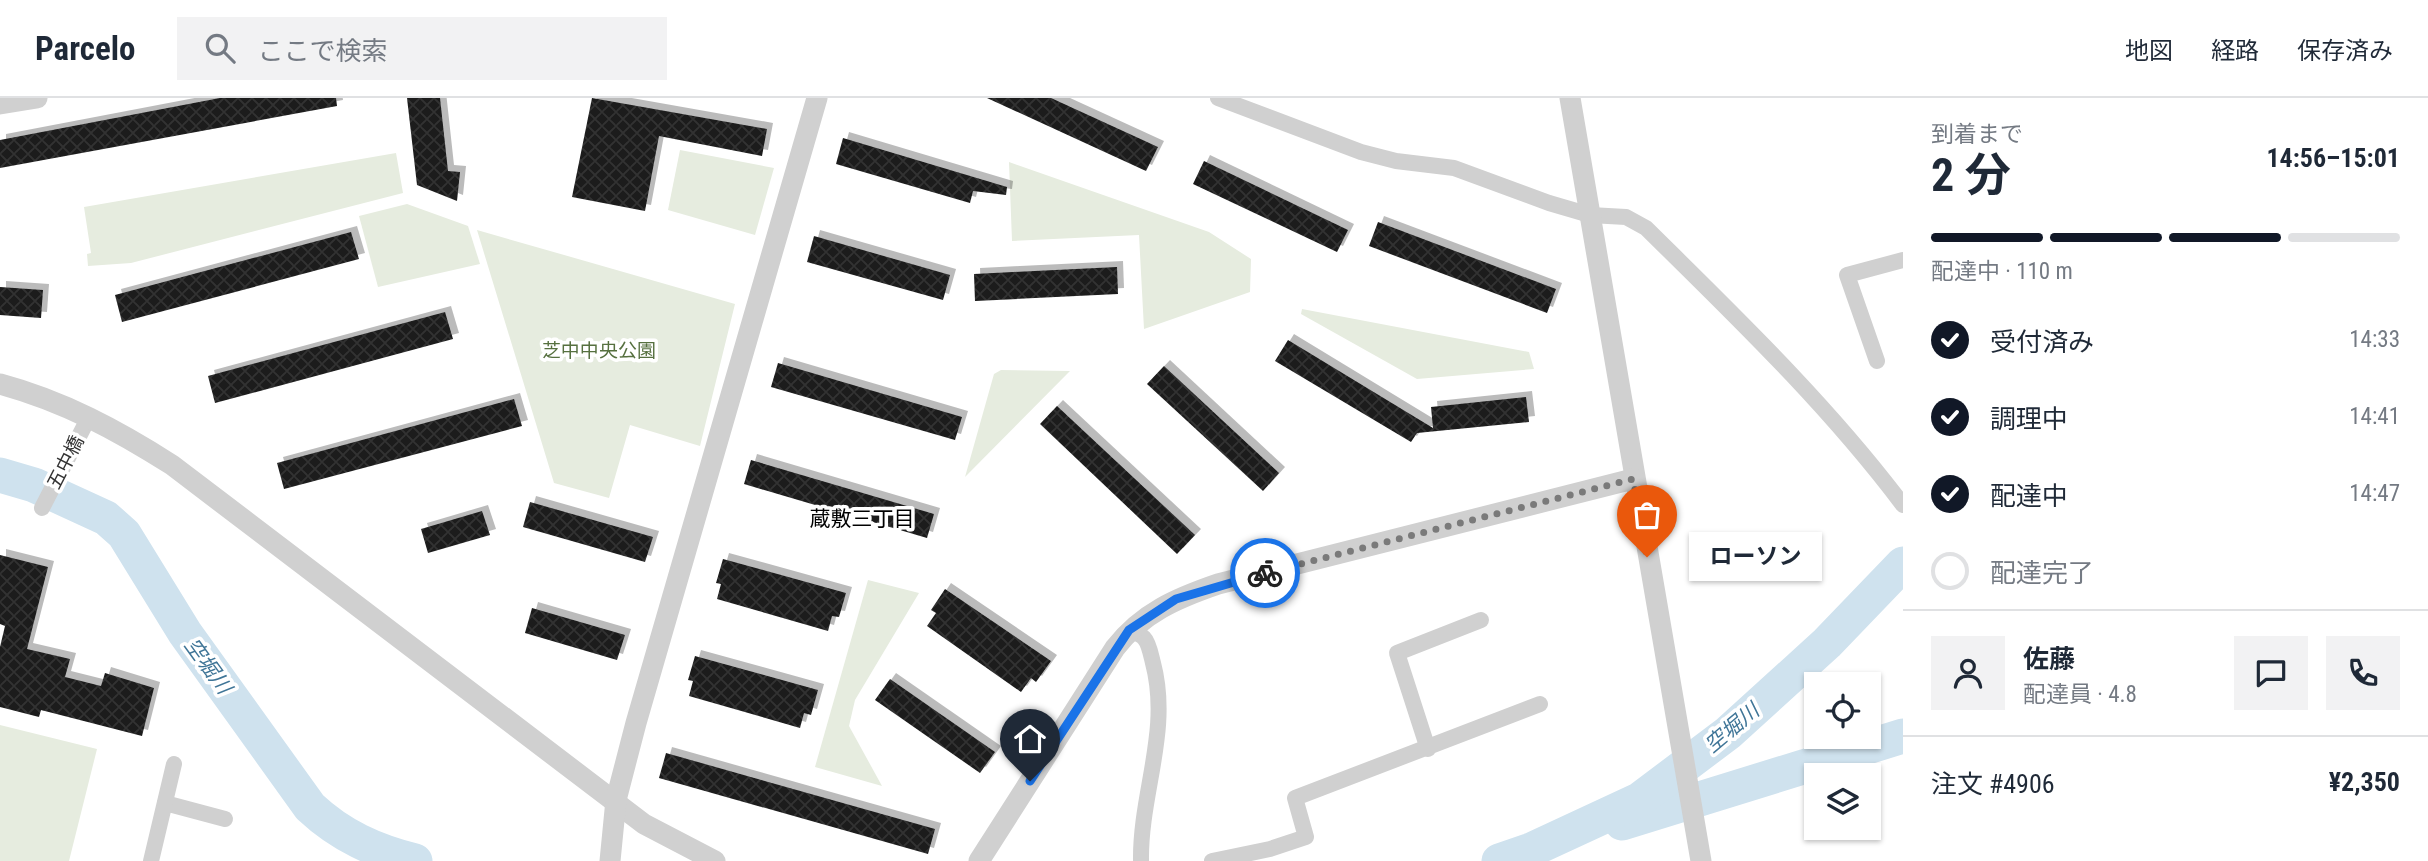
<!DOCTYPE html>
<html lang="ja">
<meta charset="utf-8">
<style>
:root{--surface:#fff;--page:#f2f2f3;--text:#1f2937;--muted:#747a83;--line:#e0e1e3;--accent:#111827}
body{margin:0;font-family:"Roboto Condensed","Noto Sans JP",sans-serif;background:var(--page);color:var(--text);height:100vh;display:flex;flex-direction:column;font-size:26px;white-space:nowrap}
*{box-sizing:border-box;margin:0}
p{font-size:23px;color:var(--muted)}
.icon{flex:none;width:38px;height:38px;fill:none;stroke:currentColor;stroke-width:2;stroke-linecap:round;stroke-linejoin:round}
.map{position:relative;flex:1;overflow:hidden}
.details{display:flex;flex-direction:column;background:var(--surface);width:525px}
.details>*{flex:none}
.fabs{position:absolute;left:1804px;top:574px;display:grid;gap:14px}
.fabs a{display:grid;place-items:center;width:77px;height:77px;border-radius:0px;background:var(--surface);box-shadow:0 2px 5px #0004;font-size:35px}
.pin{position:absolute;display:grid;place-items:center;width:60px;height:60px;color:#fff;margin:-72px -30px;border-radius:50% 50% 50% 0;rotate:-45deg;box-shadow:0 0 7px #0007}
.pin .icon{rotate:45deg}
.courier{position:absolute;display:grid;place-items:center;width:70px;height:70px;margin:-35px;border:5px solid #1a73e8;border-radius:50%;background:#fff;color:#222;box-shadow:0 2px 9px #0007}
.bubble{position:absolute;height:49px;border-radius:0px;background:var(--surface);box-shadow:0 2px 5px #0004;font-size:23px;font-weight:700;line-height:49px;text-align:center}
.overview em{font-style:normal;font-weight:700}
.overview div{display:flex;flex-direction:column-reverse}
.overview{display:flex;align-items:center;justify-content:space-between;height:119px;padding:0 28px}
h1{font-size:46px;font-weight:700;line-height:52px}
.bar{display:grid;grid-template-columns:repeat(4,1fr);gap:10px 7px;align-content:center;height:84px;padding:0 28px}
.bar i{height:9px;border-radius:5px;background:var(--line)}
.bar .active{background:var(--accent)}
.bar p{grid-column:span 4}
.line{display:flex;align-items:center;gap:18px;padding:0 28px;border-top:2px solid var(--line)}
.line div{flex:1}
.round{display:grid;place-items:center;flex:none;width:74px;height:74px;border-radius:0px;background:var(--page)}
ol{padding:0 28px;list-style:none}
li{display:flex;align-items:center;gap:21px;height:77px}
li p{margin-inline-start:auto}
li .icon{padding:7px;border-radius:50%;background:var(--accent);color:#fff;stroke-width:4}
li:last-child{color:var(--muted)}
li i{width:38px;height:38px;border:4px solid var(--line);border-radius:50%}
header{display:flex;align-items:center;gap:42px;box-sizing:border-box;height:98px;padding:0 35px;background:var(--surface);border-bottom:2px solid var(--line)}
header strong{font-size:33px}
nav{display:flex;gap:38px;margin-inline-start:auto;font-size:24px}
.search{width:490px;height:63px;background:var(--page);display:flex;align-items:center;gap:18px;box-sizing:border-box;padding:0 24px;border-radius:0px;color:var(--muted);font-size:26px}
main{display:flex;flex:1;min-height:0}
.map>svg:first-child{display:block}
.green{fill:#e6ecdf}
.lines{fill:none;stroke-linecap:round;stroke-linejoin:round}
.river{stroke:#cfe2ee;stroke-width:35}
.building{fill:url(#building-cross-hatch);filter:url(#shadow)}
.minor{stroke:#d0d0d0;stroke-width:16}
.tertiary{stroke:#d0d0d0;stroke-width:21}
.done{stroke:#7a7a7a;stroke-width:7;stroke-dasharray:0 12.6}
.route{stroke:#1a73e8;stroke-width:9}
.labels{text-anchor:middle;stroke-width:7;stroke-linejoin:round;paint-order:stroke}
.park-label{font-size:19px;fill:#56703f;stroke:#fff}
.street-label{font-size:19px;fill:#333;stroke:#fff}
.neighbourhood-label{font-size:21px;fill:#000;stroke:#fff}
.water-label{font-size:21px;font-style:italic;fill:#3f7597;stroke:#fff}
</style>
<header>
<strong>Parcelo</strong>
<div class="search"><svg class="icon" aria-label="search" viewBox="0 0 24 24"><circle cx="10" cy="10" r="6"/><path d="M15 15l6 6"/></svg>ここで検索</div>
<nav><a>地図</a><a>経路</a><a>保存済み</a></nav>
</header>
<main>
<div class="map">
<svg width="1903" height="763" viewBox="0 0 1903 763">
<defs>
<pattern id="building-cross-hatch" width="8" height="8" patternUnits="userSpaceOnUse" patternTransform="scale(1.75)"><rect width="8" height="8" fill="#1a1a1a"/><path d="M0 0l8 8M0 8l8-8" fill="none" stroke="#333"/></pattern>
<filter id="shadow"><feDropShadow dx="6" dy="-6" stdDeviation="0" flood-color="#0004"/></filter>
</defs>
<rect width="100%" height="100%" fill="#fff"/>
<g class="green">
<path d="M 680,52 L 774,70 L 755,137 L 668,112 Z"/>
<path d="M 396,55 L 403,95 L 131,165 L 88,168 L 87,156 L 91,155 L 84,109 Z"/>
<path d="M 1009,64 L 1209,134 L 1251,161 L 1250,194 L 1144,231 L 1139,137 L 1012,143 Z"/>
<path d="M 407,106 L 468,128 L 480,166 L 378,189 L 359,118 Z"/>
<path d="M 477,132 L 735,206 L 700,348 L 630,327 L 609,400 L 554,385 Z"/>
<path d="M 1302,211 L 1529,254 L 1534,271 L 1417,281 L 1301,216 Z"/>
<path d="M 1001,272 L 1070,273 L 965,379 L 994,276 Z"/>
<path d="M 868,482 L 919,495 L 855,602 L 849,628 L 882,688 L 815,669 Z"/>
<path d="M 0,627 L 97,651 L 69,763 L 0,763 Z"/>
</g>
<g class="lines">
<g class="river">
<path d="M 0,377 L 34,387 L 106,420 L 124,436 L 185,535 L 310,709 C 341,738 375,753 415,763"/>
<path d="M 1622,725 L 1903,638"/>
<path d="M 1499,763 L 1531,752 L 1639,702 L 1728,635 L 1827,545 L 1903,466"/>
</g>
</g>
<g class="building">
<path d="M 220,0 L 336,0 L 337,8 L 0,70 L 0,42 Z"/>
<path d="M 407,0 L 440,0 L 448,73 L 460,74 L 457,103 L 417,87 Z"/>
<path d="M 592,0 L 767,31 L 762,58 L 659,38 L 645,113 L 572,99 Z"/>
<path d="M 987,0 L 1051,0 L 1158,49 L 1146,73 Z"/>
<path d="M 843,40 L 1007,89 L 1006,97 L 973,93 L 970,105 L 836,66 Z"/>
<path d="M 1204,63 L 1348,132 L 1337,154 L 1193,86 Z"/>
<path d="M 1378,124 L 1556,191 L 1547,215 L 1369,148 Z"/>
<path d="M 351,134 L 359,161 L 122,224 L 115,197 Z"/>
<path d="M 814,138 L 950,177 L 943,202 L 807,164 Z"/>
<path d="M 1117,169 L 1118,196 L 975,203 L 974,176 Z"/>
<path d="M 0,189 L 43,192 L 41,220 L 0,217 Z"/>
<path d="M 445,214 L 453,241 L 215,305 L 208,278 Z"/>
<path d="M 1288,242 L 1433,330 L 1431,309 L 1526,299 L 1529,324 L 1417,335 L 1411,344 L 1275,263 Z"/>
<path d="M 778,265 L 962,319 L 955,342 L 771,289 Z"/>
<path d="M 1164,268 L 1279,375 L 1263,393 L 1147,286 Z"/>
<path d="M 514,301 L 522,328 L 284,391 L 277,365 Z"/>
<path d="M 1057,308 L 1195,437 L 1177,456 L 1040,326 Z"/>
<path d="M 751,362 L 934,416 L 927,440 L 744,386 Z"/>
<path d="M 530,404 L 653,439 L 645,464 L 523,429 Z"/>
<path d="M 482,413 L 490,437 L 428,455 L 421,431 Z"/>
<path d="M 0,457 L 48,469 L 27,551 L 70,561 L 65,579 L 101,588 L 105,575 L 154,590 L 142,638 L 41,612 L 39,619 L 0,609 L 0,549 L 5,528 L 0,526 Z"/>
<path d="M 723,461 L 846,495 L 839,519 L 832,518 L 828,533 L 717,501 L 721,486 L 716,485 Z"/>
<path d="M 945,491 L 1051,563 L 1036,584 L 1031,580 L 1021,594 L 927,528 L 936,515 L 931,512 Z"/>
<path d="M 532,510 L 625,537 L 617,562 L 525,535 Z"/>
<path d="M 695,558 L 818,592 L 811,617 L 804,615 L 800,630 L 689,598 L 693,583 L 688,582 Z"/>
<path d="M 890,581 L 995,654 L 980,675 L 875,602 Z"/>
<path d="M 666,655 L 935,731 L 928,756 L 659,680 Z"/>
</g>
<g class="lines">
<g class="minor">
<path d="M 1218,0 L 1361,54 L 1396,63 L 1454,70 L 1549,105 L 1590,117 L 1626,119 L 1646,130 C 1736,219 1827,306 1903,407"/>
<path d="M 1877,263 L 1847,177 L 1903,162"/>
<path d="M 42,410 L 89,319"/>
<path d="M 1129,532 C 1133,534 1140,536 1144,540 C 1149,545 1151,557 1153,565 C 1171,633 1140,695 1141,763"/>
<path d="M 1428,651 L 1397,555 L 1481,522"/>
<path d="M 165,705 L 225,721"/>
<path d="M 151,763 L 174,666"/>
<path d="M 1212,763 L 1270,751 L 1306,739 L 1295,700 L 1540,606"/>
</g>
<g class="tertiary">
<path d="M 1570,0 L 1701,763"/>
<path d="M 0,6 L 37,0"/>
<path d="M 0,286 C 63,303 117,332 172,367 L 644,726 L 715,763"/>
<path d="M 610,763 L 616,702 L 636,625 L 817,0"/>
<path d="M 979,763 L 1115,550 C 1142,515 1177,500 1218,486 L 1633,381"/>
</g>
</g>
<g class="lines">
<path class="done" d="M 1265,475 L 1633,381 L 1647,459"/>
<path class="route" d="M 1030,683 L 1129,532 L 1176,501 L 1265,475"/>
</g>
<g class="labels">
<g class="park-label">
<text x="599" y="259">芝中中央公園</text>
</g>
<g class="street-label">
<text transform="translate(65 364) rotate(-63)" y="7">五中橋</text>
</g>
<g class="neighbourhood-label">
<text x="862" y="428">蔵敷三丁目</text>
</g>
<g class="water-label">
<text transform="translate(208 568) rotate(54)" y="7">空堀川</text>
<text transform="translate(1732 630) rotate(-40)" y="7">空堀川</text>
</g>
</g>
</svg>
<div class="fabs">
<a><svg class="icon" aria-label="locate" viewBox="0 0 24 24"><circle cx="12" cy="12" r="6"/><path d="M12 2v4M12 18v4M2 12h4M18 12h4"/></svg></a>
<a><svg class="icon" aria-label="layers" viewBox="0 0 24 24"><path d="M12 4l9 5-9 5-9-5zM3 14l9 5 9-5"/></svg></a>
</div>
<div class="pin" style="left:1647px;top:459px;background:#ea580c"><svg class="icon" aria-label="bag" viewBox="0 0 24 24"><path d="M5 8h14l-1 12H6zM9 8a3 3 0 0 1 6 0"/></svg></div>
<div class="pin" style="left:1030px;top:683px;background:#1f2937"><svg class="icon" aria-label="home" viewBox="0 0 24 24"><path d="M3 11l9-7 9 7M6 9v11h12V9"/></svg></div>
<div class="courier" style="left:1265px;top:475px"><svg class="icon" aria-label="bike" viewBox="0 0 24 24"><circle cx="6" cy="16" r="4"/><circle cx="18" cy="16" r="4"/><path d="M6 16l4-8h5l3 8M10 8l3 8H6M13 5h3"/></svg></div>
<div class="bubble" style="left:1689px;top:434px;width:133px">ローソン</div>
</div>
<section class="details">
<div class="overview"><div><h1>2 分</h1><p>到着まで</p></div><em>14:56–15:01</em></div>
<div class="bar"><i class="active"></i><i class="active"></i><i class="active"></i><i></i><p>配達中 · 110 m</p></div>
<ol>
<li><svg class="icon" aria-label="check" viewBox="0 0 24 24"><path d="M5 12l5 5 9-10"/></svg>受付済み<p>14:33</p></li>
<li><svg class="icon" aria-label="check" viewBox="0 0 24 24"><path d="M5 12l5 5 9-10"/></svg>調理中<p>14:41</p></li>
<li><svg class="icon" aria-label="check" viewBox="0 0 24 24"><path d="M5 12l5 5 9-10"/></svg>配達中<p>14:47</p></li>
<li><i></i>配達完了</li>
</ol>
<div class="line" style="height:126px"><a class="round"><svg class="icon" aria-label="person" viewBox="0 0 24 24"><circle cx="12" cy="8" r="4"/><path d="M4 21q1-7 8-7t8 7"/></svg></a><div><b>佐藤</b><p>配達員 · 4.8</p></div><a class="round"><svg class="icon" aria-label="chat" viewBox="0 0 24 24"><path d="M4 5h16v11H9l-5 4z"/></svg></a><a class="round"><svg class="icon" aria-label="phone" viewBox="0 0 24 24"><path d="M5 4h4l2 5-3 2q2 4 5 5l2-3 5 2v4C11 20 4 13 5 4z"/></svg></a></div>
<div class="line" style="height:91px"><div>注文 #4906</div><b>¥2,350</b></div>
</section>
</main>
